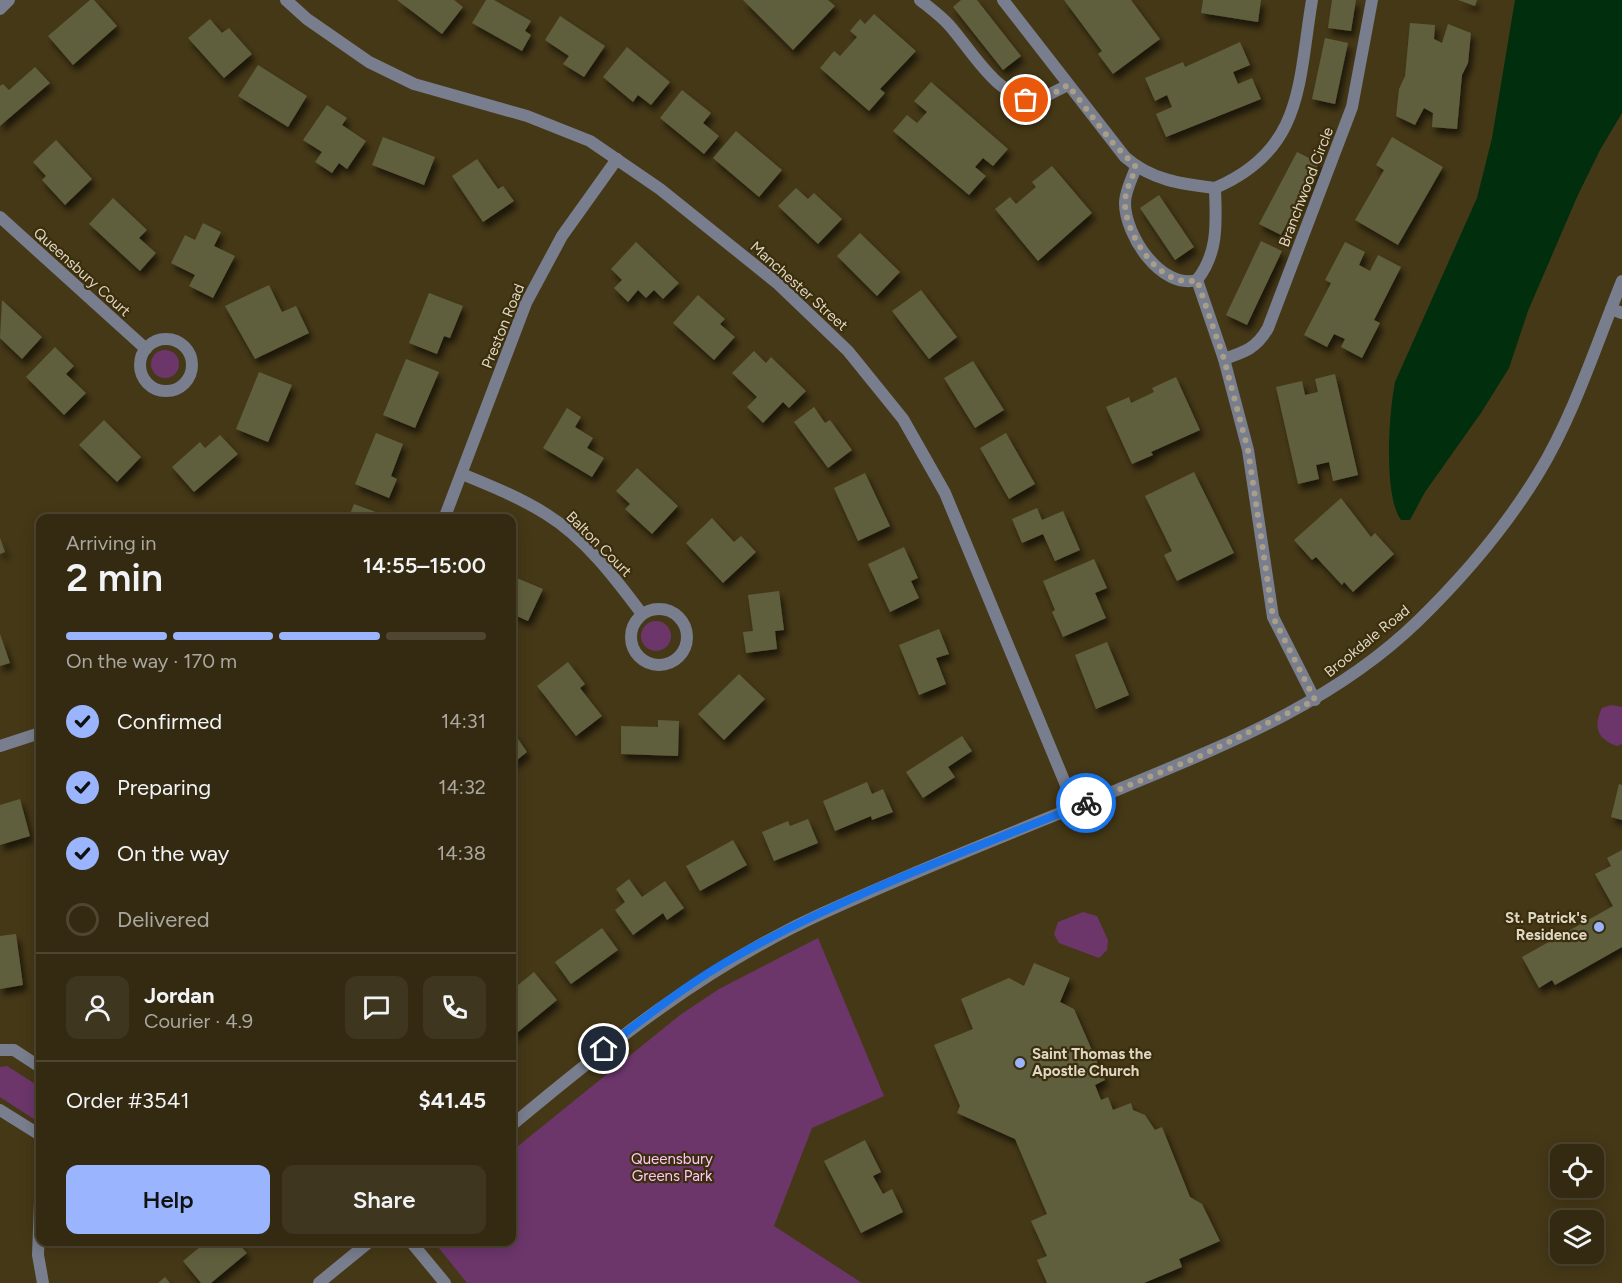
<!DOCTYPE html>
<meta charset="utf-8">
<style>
:root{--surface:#342a11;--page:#3f361f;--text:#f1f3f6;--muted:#a9a79f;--line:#4e4631;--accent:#9ab5fd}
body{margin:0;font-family:Figtree,sans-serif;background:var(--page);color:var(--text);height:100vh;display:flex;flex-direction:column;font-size:22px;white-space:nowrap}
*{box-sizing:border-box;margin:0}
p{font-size:20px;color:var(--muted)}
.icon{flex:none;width:33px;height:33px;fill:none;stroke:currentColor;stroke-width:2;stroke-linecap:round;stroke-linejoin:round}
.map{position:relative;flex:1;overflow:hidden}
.side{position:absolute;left:36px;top:514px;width:480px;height:732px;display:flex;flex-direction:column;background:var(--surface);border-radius:12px;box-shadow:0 3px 15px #0003,0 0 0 2px var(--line)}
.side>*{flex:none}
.buttons{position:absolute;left:1550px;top:1144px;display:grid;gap:12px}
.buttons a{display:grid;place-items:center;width:54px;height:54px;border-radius:12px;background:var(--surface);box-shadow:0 3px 15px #0003,0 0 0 2px var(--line);font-size:30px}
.pin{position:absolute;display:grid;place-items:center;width:51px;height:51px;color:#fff;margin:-26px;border:3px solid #fff;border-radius:50%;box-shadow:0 2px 6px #0007}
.courier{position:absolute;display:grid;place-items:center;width:60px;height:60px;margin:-30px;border:4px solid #1a73e8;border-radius:50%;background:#fff;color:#222;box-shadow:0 2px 8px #0007}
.summary em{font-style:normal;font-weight:600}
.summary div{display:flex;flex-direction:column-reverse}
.summary{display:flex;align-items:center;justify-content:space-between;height:102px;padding:0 30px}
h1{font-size:39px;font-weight:600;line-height:45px}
.bar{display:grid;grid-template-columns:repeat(4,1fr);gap:9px 6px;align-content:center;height:72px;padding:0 30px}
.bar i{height:8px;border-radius:4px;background:var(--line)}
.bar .current{background:var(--accent)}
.bar p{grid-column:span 4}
.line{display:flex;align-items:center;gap:15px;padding:0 30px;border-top:2px solid var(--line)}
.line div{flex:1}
.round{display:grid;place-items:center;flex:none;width:63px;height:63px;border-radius:12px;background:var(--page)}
ol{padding:0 30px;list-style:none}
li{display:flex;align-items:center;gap:18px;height:66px}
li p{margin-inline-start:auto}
li .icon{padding:6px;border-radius:50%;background:var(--accent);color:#111;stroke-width:4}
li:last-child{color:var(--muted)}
li i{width:33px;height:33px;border:3px solid var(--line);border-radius:50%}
.action{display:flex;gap:12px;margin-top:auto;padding:12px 30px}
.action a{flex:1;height:69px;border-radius:12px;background:var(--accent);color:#111;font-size:24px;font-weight:600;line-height:69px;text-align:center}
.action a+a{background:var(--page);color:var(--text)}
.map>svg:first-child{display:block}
.green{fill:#6c366b}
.water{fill:#012f0d}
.building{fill:#605f3c;filter:url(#shadow)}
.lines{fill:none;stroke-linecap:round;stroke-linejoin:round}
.street{stroke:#787e8d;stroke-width:12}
.done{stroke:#a99f88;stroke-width:6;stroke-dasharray:0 10.8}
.route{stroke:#1a73e8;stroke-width:8}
.poi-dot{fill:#9ab5fd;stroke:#3b2e0c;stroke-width:2}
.labels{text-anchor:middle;stroke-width:4.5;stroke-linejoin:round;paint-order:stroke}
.street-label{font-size:15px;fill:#dfd7c5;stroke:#3b2e0c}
.poi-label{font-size:15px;font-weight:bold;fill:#dfd7c5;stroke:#3b2e0c;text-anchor:end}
.park-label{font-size:15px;fill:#fec6fb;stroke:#3b2e0c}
</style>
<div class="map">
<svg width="1622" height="1283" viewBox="0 0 1622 1283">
<defs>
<filter id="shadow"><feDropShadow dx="3.5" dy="6" stdDeviation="3" flood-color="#0009"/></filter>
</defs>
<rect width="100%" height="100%" fill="#453817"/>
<g class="green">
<circle cx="165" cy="364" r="14"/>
<circle cx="656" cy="636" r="15"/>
<path d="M 1611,705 L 1622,707 L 1622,744 L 1617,746 C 1597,739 1593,727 1602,708 Z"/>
<path d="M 1083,912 L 1097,916 L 1108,940 L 1107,950 L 1099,958 L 1059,943 L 1054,934 L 1058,922 Z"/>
<path d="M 818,938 L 884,1096 L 812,1128 L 774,1226 L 862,1283 L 467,1283 L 434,1242 L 512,1242 L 512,1151 L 680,1015 L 719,989 Z"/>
<path d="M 7,1066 L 40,1087 L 40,1123 L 0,1097 L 0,1067 Z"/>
</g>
<path class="water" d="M 1515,0 L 1622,0 L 1622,113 L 1600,150 L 1577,197 L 1528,311 L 1509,368 L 1481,413 L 1425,492 L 1410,520 L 1401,520 C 1383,495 1389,413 1395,382 L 1477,198 L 1492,138 Z"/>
<g class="building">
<path d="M 90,0 L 94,0 L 117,26 L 73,65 L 48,36 Z"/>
<path d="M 397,0 L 454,0 L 463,7 L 442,34 Z"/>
<path d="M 486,0 L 494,0 L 531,21 L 525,31 L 531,35 L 522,51 L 472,23 Z"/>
<path d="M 743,0 L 828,0 L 835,6 L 793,50 Z"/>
<path d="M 961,0 L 977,0 L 1021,56 L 1003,70 L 953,7 Z"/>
<path d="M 1064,0 L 1131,0 L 1160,39 L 1113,74 L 1098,54 L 1102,51 Z"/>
<path d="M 1203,0 L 1261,0 L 1258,22 L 1201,13 Z"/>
<path d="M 1332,0 L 1356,0 L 1351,31 L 1328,28 Z"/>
<path d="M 1458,0 L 1477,0 L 1475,6 Z"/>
<path d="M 874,14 L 916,51 L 880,89 L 885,93 L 869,111 L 820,68 L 834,51 L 840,56 L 857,37 L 850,31 L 860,19 L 865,24 Z"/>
<path d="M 560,16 L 605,46 L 584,77 L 563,64 L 569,56 L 545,40 Z"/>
<path d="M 210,19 L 222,33 L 229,28 L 252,54 L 224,78 L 188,38 Z"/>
<path d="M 1410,23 L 1435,25 L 1434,39 L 1442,43 L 1448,24 L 1471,33 L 1468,63 L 1462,75 L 1457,129 L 1432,127 L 1433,113 L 1424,108 L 1415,125 L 1396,116 L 1399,89 L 1405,76 Z"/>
<path d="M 1325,38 L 1348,43 L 1335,104 L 1312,99 Z"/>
<path d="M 1240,42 L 1250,65 L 1233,72 L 1238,84 L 1252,78 L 1261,99 L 1166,137 L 1156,114 L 1172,107 L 1167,95 L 1155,101 L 1145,78 L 1183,62 L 1185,67 Z"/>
<path d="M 627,47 L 670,82 L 651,105 L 638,95 L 633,102 L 603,77 Z"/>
<path d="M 258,65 L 307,96 L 288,127 L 238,96 Z"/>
<path d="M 35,67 L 50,83 L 0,126 L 0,86 L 3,84 L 9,90 Z"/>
<path d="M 931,82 L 1008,149 L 993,166 L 983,158 L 975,167 L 986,176 L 969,195 L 893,131 L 907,115 L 917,123 L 927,112 L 914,101 Z"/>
<path d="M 682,90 L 711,113 L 703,123 L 719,136 L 704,154 L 660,118 Z"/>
<path d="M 327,105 L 347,118 L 342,125 L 366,141 L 347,169 L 339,163 L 332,173 L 315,162 L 322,152 L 303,140 Z"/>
<path d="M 736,131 L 782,170 L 759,197 L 713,158 Z"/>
<path d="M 383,137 L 435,157 L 424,185 L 372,165 Z"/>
<path d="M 1392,137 L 1443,167 L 1398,245 L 1355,220 L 1384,170 L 1376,165 Z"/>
<path d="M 56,140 L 92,179 L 65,205 L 42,180 L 46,176 L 33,162 Z"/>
<path d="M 1297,152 L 1319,163 L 1281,235 L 1259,224 Z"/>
<path d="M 477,159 L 498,189 L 503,186 L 514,201 L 483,222 L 452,176 Z"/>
<path d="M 1052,166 L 1092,213 L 1038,261 L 995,209 L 1010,197 L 1016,204 L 1036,187 L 1032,182 Z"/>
<path d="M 796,188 L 808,199 L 814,193 L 842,219 L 818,244 L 778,206 Z"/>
<path d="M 1159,195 L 1194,247 L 1175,260 L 1140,208 Z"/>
<path d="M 113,198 L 147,230 L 139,238 L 156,253 L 140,271 L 89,224 Z"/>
<path d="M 203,223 L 221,232 L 214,246 L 235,256 L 213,298 L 189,286 L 195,275 L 171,263 L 185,235 L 195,240 Z"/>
<path d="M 860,233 L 900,272 L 877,296 L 837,256 Z"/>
<path d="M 1261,241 L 1282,251 L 1247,325 L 1226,315 Z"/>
<path d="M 636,242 L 679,283 L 663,299 L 654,290 L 646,298 L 638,290 L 628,302 L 614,288 L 622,280 L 611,269 Z"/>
<path d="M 1345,242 L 1365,252 L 1359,265 L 1370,271 L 1378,255 L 1401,267 L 1374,320 L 1380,323 L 1362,358 L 1341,347 L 1345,339 L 1334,334 L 1327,347 L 1304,335 L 1331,283 L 1325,280 Z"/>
<path d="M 269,285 L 282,312 L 296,306 L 309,333 L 255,359 L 225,306 Z"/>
<path d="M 921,290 L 957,337 L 929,359 L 892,311 Z"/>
<path d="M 429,293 L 463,306 L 450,338 L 444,336 L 437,354 L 409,343 Z"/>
<path d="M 698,295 L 725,319 L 720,324 L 735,337 L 714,360 L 673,323 Z"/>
<path d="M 2,300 L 42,337 L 22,359 L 0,338 Z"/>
<path d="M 55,347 L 74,366 L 66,374 L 86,393 L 64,415 L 26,377 Z"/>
<path d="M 754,351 L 766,363 L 771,357 L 806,391 L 789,408 L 783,402 L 763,423 L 747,407 L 757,397 L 732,373 Z"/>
<path d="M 406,359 L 439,372 L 415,428 L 383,415 Z"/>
<path d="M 973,361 L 1004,410 L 975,428 L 944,378 Z"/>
<path d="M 259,372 L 292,385 L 268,442 L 236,429 Z"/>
<path d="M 1335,374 L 1358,475 L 1333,481 L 1329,462 L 1316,465 L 1319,479 L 1298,484 L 1276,387 L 1302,381 L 1305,395 L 1318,392 L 1315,379 Z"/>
<path d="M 1176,377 L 1200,430 L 1151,452 L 1153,455 L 1132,464 L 1106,407 L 1129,397 L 1131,403 L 1154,392 L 1152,388 Z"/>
<path d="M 814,407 L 825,423 L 830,420 L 852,450 L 828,468 L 794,422 Z"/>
<path d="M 567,408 L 581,417 L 575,427 L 593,438 L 587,448 L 604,458 L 592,477 L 543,448 Z"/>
<path d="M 104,420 L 141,457 L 117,482 L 79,445 Z"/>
<path d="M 376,433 L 403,444 L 391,476 L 397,479 L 389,498 L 355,484 Z"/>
<path d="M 1006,433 L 1035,484 L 1009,499 L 980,448 Z"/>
<path d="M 220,435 L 238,454 L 194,492 L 172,467 L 200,442 L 205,448 Z"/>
<path d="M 637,468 L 678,506 L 652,534 L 625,509 L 630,504 L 616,491 Z"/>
<path d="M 1194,472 L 1234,553 L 1177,581 L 1164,555 L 1172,551 L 1145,496 Z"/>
<path d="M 865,473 L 890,526 L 858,541 L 834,488 Z"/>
<path d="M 1341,498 L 1371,537 L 1375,533 L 1394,554 L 1353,592 L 1344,582 L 1342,585 L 1316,557 L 1312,560 L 1294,540 Z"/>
<path d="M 354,504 L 384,515 L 382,519 L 348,519 Z"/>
<path d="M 1037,508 L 1042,520 L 1063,511 L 1080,550 L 1055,561 L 1043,534 L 1022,543 L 1012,519 Z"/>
<path d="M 712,518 L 734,542 L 741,536 L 756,552 L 723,583 L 686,543 Z"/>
<path d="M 0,538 L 5,552 L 0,554 Z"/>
<path d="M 904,547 L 918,578 L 911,581 L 919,598 L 890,612 L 868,564 Z"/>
<path d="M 1094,559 L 1107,588 L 1095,593 L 1106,618 L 1063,637 L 1052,612 L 1055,610 L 1043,581 Z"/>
<path d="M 512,576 L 543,589 L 528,621 L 512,614 Z"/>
<path d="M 779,591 L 784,630 L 775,631 L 777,649 L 746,653 L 743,632 L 753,631 L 748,595 Z"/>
<path d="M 939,629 L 949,654 L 936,658 L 946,684 L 919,695 L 899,645 Z"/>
<path d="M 0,634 L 10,663 L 0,666 Z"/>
<path d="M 1107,642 L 1129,695 L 1096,709 L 1075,655 Z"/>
<path d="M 568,662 L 585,684 L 580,688 L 602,716 L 576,736 L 537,686 Z"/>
<path d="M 739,674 L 765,699 L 724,740 L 698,714 Z"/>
<path d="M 658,720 L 679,721 L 678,756 L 621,754 L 621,726 L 658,727 Z"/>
<path d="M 512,730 L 527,752 L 512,764 Z"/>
<path d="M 962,736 L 972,751 L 948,767 L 955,777 L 923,798 L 906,772 Z"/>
<path d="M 867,782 L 872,794 L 883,789 L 893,812 L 872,820 L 871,816 L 835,831 L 823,801 Z"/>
<path d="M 1619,784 L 1622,785 L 1622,820 L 1611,817 Z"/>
<path d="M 20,799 L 30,836 L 0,845 L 0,805 Z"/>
<path d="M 808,819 L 818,843 L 774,861 L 762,832 L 788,821 L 790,826 Z"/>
<path d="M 733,840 L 747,865 L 700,891 L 686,866 Z"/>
<path d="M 1622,850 L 1622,947 L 1555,985 L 1552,980 L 1539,988 L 1522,957 L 1613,906 L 1595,874 L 1611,866 L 1607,858 Z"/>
<path d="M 629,879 L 642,897 L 665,881 L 684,908 L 667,920 L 663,913 L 633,935 L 615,910 L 625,902 L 616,889 Z"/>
<path d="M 602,928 L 618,950 L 571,984 L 555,962 Z"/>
<path d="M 16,934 L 23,985 L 0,989 L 0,936 Z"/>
<path d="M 1034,963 L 1070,978 L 1060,1002 L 1074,1009 L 1105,1080 L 1095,1085 L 1101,1100 L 1108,1097 L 1113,1110 L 1131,1103 L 1133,1110 L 1145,1115 L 1155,1130 L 1162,1127 L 1190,1197 L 1202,1204 L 1220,1241 L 1179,1259 L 1182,1267 L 1144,1283 L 1047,1283 L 1037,1260 L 1047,1256 L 1031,1221 L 1047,1214 L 1015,1139 L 957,1113 L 960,1106 L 934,1045 L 973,1029 L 961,999 L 1009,978 L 1024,986 Z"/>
<path d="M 534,972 L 557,1000 L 512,1037 L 512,990 Z"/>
<path d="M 865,1140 L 881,1172 L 873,1176 L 883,1194 L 892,1189 L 903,1212 L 861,1233 L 824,1161 Z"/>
<path d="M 206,1242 L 237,1242 L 247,1253 L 211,1283 L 201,1283 L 183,1261 Z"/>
<path d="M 165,1277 L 170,1283 L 158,1283 Z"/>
</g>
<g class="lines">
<g class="street">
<path d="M 286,0 L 307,19 L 369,62 L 414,84 L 527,116 L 590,141 L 660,189 L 777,283 L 848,351 L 903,419 L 945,493 L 1075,807"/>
<path d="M 920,0 C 930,8 941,16 949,25 C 974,53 995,96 1036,101 L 1068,85"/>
<path d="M 1003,0 L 1125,157 C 1151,180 1181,184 1215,188"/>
<path d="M 0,9 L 9,0"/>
<path d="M 1136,167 C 1132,179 1125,191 1125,203 C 1125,235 1161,290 1197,280"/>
<path d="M 0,217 L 146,349"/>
<path d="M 1197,280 L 1224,359 L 1248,450 L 1273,617 L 1315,700"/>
<path d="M 1197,280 C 1219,252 1216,222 1215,188 C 1304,150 1298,83 1312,0"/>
<path d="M 1611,309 L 1622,313"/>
<circle cx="166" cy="365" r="26"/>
<path d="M 1224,359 C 1245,352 1257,348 1268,328 L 1352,107 L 1372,0"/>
<path d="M 462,474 C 491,486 519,497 546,514 C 585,538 615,578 642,614"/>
<path d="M 444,519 L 526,303 L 562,236 L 617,159"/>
<circle cx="659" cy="637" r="28"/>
<path d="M 0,746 L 40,733"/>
<path d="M 0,1050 L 14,1050 L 40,1067"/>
<path d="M 0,1110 L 40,1135"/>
<path d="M 512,1125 C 609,1044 706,966 823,913 C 919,869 1019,830 1117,790 C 1225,745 1334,703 1419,620 C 1464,576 1505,528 1538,474 C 1574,415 1596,345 1622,281"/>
<path d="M 40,1202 L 38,1255 L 43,1283"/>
<path d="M 411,1242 L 445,1283"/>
<path d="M 319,1283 L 369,1242"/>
</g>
</g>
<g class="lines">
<path class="done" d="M 1026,100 L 1044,99 L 1068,85 L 1111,141 L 1136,167 C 1132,179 1125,190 1125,203 C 1125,235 1161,290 1197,280 L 1224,359 L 1248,450 L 1273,617 L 1315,700 L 1198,757 L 1086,803"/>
<path class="route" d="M 604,1049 C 646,1017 688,983 735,957 C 846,894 968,851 1086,803"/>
</g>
<g class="poi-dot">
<circle cx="1599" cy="927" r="6"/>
<circle cx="1020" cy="1063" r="6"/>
</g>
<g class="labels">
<g class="street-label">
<text transform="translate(1306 187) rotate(-69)" y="5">Branchwood Circle</text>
<text transform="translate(82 272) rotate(42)" y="5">Queensbury Court</text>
<text transform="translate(799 286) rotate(42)" y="5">Manchester Street</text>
<text transform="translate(503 326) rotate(-68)" y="5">Preston Road</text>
<text transform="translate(599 544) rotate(45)" y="5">Balton Court</text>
<text transform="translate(1367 641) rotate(-39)" y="5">Brookdale Road</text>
</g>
<g class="poi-label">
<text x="1587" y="923">St. Patrick's<tspan x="1587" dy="17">Residence</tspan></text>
<text x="1032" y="1059" text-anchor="start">Saint Thomas the<tspan x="1032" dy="17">Apostle Church</tspan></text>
</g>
<g class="park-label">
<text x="672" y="1164">Queensbury<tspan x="672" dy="17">Greens Park</tspan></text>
</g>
</g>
</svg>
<div class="buttons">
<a><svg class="icon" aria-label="locate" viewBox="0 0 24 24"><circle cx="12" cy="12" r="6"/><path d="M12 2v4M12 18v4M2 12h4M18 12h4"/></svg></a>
<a><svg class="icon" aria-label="layers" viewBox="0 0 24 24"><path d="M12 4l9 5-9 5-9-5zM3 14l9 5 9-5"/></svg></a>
</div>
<div class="pin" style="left:1026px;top:100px;background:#ea580c"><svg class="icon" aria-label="bag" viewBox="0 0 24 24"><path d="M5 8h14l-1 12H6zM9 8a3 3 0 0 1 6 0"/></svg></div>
<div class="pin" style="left:604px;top:1049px;background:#1f2937"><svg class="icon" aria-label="home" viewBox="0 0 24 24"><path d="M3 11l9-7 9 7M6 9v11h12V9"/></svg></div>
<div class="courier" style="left:1086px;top:803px"><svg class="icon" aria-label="bike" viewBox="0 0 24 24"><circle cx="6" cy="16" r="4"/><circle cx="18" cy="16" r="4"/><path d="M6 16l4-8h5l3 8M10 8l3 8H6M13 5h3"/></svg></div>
<section class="side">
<div class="summary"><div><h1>2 min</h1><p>Arriving in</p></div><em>14:55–15:00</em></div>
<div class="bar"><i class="current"></i><i class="current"></i><i class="current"></i><i></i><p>On the way · 170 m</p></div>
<ol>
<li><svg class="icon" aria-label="check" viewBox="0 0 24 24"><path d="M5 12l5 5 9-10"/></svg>Confirmed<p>14:31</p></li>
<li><svg class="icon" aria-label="check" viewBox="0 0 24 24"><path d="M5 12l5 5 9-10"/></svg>Preparing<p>14:32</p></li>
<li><svg class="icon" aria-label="check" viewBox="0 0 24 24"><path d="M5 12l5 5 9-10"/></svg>On the way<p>14:38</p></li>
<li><i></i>Delivered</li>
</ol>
<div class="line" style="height:108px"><a class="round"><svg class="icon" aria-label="person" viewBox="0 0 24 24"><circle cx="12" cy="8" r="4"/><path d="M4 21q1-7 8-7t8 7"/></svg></a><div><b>Jordan</b><p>Courier · 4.9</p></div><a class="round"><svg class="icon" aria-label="chat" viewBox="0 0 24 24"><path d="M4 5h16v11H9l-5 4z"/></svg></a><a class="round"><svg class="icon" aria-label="phone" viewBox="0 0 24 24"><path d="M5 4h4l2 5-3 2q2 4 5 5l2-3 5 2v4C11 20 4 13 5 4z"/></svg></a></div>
<div class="line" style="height:78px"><div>Order #3541</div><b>$41.45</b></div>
<div class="action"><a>Help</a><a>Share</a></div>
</section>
</div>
